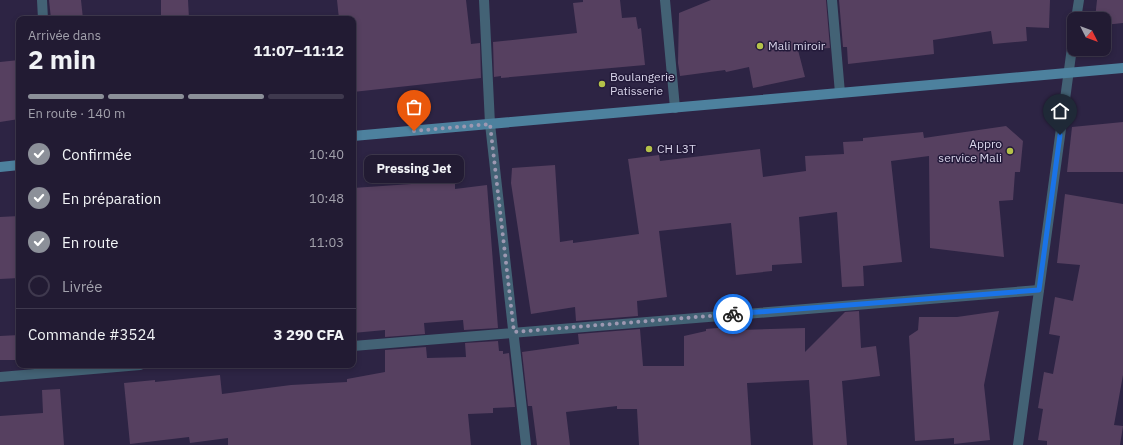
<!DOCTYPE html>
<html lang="fr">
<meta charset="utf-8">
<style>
:root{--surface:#221b33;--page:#2e283f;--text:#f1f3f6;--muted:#a2a1ac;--line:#3f394e;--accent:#8c9099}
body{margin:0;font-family:"IBM Plex Sans",sans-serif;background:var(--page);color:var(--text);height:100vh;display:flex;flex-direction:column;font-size:15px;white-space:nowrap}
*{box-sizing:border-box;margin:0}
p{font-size:13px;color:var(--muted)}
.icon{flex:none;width:22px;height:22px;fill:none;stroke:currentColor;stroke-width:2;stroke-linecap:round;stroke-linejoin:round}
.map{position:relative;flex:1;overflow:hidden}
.side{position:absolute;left:16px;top:16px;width:340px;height:352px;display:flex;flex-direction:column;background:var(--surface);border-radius:8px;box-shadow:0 2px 6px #0003,0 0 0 1px var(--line)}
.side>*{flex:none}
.needle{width:26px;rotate:132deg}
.tools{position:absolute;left:1067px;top:12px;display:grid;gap:8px}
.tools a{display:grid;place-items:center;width:44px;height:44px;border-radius:8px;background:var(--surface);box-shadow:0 2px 6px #0003,0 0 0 1px var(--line);font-size:20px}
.pin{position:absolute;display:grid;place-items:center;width:34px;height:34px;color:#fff;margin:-41px -17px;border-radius:50% 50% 50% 0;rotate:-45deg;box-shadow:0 0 4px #0007}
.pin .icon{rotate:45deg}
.courier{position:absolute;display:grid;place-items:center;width:40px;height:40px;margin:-20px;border:3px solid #1a73e8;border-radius:50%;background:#fff;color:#222;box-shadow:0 1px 5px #0007}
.bubble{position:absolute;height:28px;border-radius:8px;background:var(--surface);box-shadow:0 2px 6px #0003,0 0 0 1px var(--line);font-size:13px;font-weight:700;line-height:28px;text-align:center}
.headline em{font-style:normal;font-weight:700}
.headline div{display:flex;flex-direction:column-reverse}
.headline{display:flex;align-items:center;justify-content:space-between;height:68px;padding:0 12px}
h1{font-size:26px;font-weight:700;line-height:30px}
.bar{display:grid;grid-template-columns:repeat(4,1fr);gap:6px 4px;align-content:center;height:48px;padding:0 12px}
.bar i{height:5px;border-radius:3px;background:var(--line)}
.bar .current{background:var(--accent)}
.bar p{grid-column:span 4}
.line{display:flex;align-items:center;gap:10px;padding:0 12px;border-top:1px solid var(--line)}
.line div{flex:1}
ol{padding:0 12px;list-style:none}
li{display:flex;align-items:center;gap:12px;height:44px}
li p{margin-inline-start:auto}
li .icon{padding:4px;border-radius:50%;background:var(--accent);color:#fff;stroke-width:4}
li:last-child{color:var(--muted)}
li i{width:22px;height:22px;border:2px solid var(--line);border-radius:50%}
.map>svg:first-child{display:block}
.building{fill:#564060}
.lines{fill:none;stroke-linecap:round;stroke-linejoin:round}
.street{stroke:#436275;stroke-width:10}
.secondary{stroke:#4d819e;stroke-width:10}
.done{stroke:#9d98b1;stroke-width:4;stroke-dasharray:0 7.2}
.route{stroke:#1a73e8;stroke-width:5}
.poi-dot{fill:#b5c249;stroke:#231a3a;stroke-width:1.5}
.labels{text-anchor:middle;stroke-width:3;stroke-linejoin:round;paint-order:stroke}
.poi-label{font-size:12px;fill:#dad6eb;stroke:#231a3a;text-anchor:start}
</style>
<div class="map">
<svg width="1123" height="445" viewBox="0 0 1123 445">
<rect width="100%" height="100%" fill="#2d2444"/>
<g class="building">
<path d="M 49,0 L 81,0 L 83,19 L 51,19 Z"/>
<path d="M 161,0 L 188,0 L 189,19 L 161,19 Z"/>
<path d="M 337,0 L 466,0 L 471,44 L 480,43 L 481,78 L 353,92 L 353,19 L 339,19 Z"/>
<path d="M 583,0 L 620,0 L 622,18 L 636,17 L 638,29 L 641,28 L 645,65 L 501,78 L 501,76 L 494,77 L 493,42 L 577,33 L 573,3 L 583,2 Z"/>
<path d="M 711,0 L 826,0 L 830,48 L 798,50 L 805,77 L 753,88 L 749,67 L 726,72 L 725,70 L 680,76 L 678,63 L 679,13 Z"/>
<path d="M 839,0 L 1050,0 L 1049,28 L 1026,27 L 1027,41 L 993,44 L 991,31 L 933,40 L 934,54 L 848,64 L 847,47 L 843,47 Z"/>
<path d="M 1097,0 L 1123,0 L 1123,23 L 1104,25 L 1104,19 L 1095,19 Z"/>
<path d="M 19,60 L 19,119 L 0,122 L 0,62 Z"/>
<path d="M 1123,122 L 1123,172 L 1067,172 L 1072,127 Z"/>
<path d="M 1006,126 L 1023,141 L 1020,172 L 1015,172 L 1013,200 L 999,201 L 1004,257 L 930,248 L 929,156 L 891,161 L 902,262 L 863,266 L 864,286 L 842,287 L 837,212 L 799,217 L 802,263 L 772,265 L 772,271 L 736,275 L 731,223 L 659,231 L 667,297 L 637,301 L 638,316 L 576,321 L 575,307 L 531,314 L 511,183 L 512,168 L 555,165 L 560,242 L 573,240 L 573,243 L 639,234 L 628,159 L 659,155 L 660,161 L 760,149 L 763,177 L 806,171 L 805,156 L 844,154 L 843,142 L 863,141 L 863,138 L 923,132 L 924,138 Z"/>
<path d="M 455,181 L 455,189 L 487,185 L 498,328 L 464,330 L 463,320 L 424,323 L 425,334 L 385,337 L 385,330 L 353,333 L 353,188 Z"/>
<path d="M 1065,194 L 1123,204 L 1123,375 L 1114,425 L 1123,426 L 1120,445 L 1047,445 L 1047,441 L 1038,440 L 1043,409 L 1038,408 L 1044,372 L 1053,374 L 1060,336 L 1049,334 L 1055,297 L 1073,301 L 1080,265 L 1057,263 Z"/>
<path d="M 19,216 L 19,278 L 0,279 L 0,217 Z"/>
<path d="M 859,311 L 861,348 L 876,346 L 880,376 L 842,381 L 847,445 L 813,445 L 809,380 L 747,383 L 751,445 L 639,445 L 637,409 L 617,409 L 617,406 L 566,412 L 570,445 L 537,445 L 532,406 L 528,406 L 522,352 L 579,344 L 578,334 L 640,329 L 643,366 L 684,366 L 684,336 L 706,331 L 706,329 L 740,326 L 740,330 L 805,328 L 805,352 L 845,312 Z"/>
<path d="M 999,311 L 984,385 L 990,440 L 954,444 L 954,438 L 915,441 L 909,336 L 918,330 L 919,317 L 957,317 Z"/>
<path d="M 19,335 L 19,360 L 0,360 L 0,336 Z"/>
<path d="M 498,341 L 499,351 L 503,351 L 503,354 L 509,353 L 515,407 L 493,408 L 493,413 L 468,414 L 471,445 L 228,445 L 228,438 L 190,443 L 189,437 L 130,444 L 124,383 L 155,380 L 155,382 L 220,375 L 222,394 L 291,385 L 347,382 L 347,379 L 385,372 L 385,350 L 426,347 L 427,358 L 466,357 L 465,343 Z"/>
<path d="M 60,389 L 64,445 L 0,445 L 0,416 L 43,413 L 42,390 Z"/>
</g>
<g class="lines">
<g class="street">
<path d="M 42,0 L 43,19"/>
<path d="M 484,0 L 490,124 L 526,445"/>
<path d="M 665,0 L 675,108"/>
<path d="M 832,0 L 840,93"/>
<path d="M 1076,19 L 1079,0"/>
<path d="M 353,346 L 1039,290"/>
<path d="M 0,377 L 140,365"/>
<path d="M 1018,445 L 1074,33"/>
</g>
<g class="secondary">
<path d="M 353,136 L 1123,68"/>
<path d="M 0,167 L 19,165"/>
</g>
</g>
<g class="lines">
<path class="done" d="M 414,131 L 490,124 L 514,332 L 733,314"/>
<path class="route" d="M 733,314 L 1039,290 L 1060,135"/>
</g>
<g class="poi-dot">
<circle cx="760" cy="46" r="4"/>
<circle cx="602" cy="84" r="4"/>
<circle cx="649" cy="149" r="4"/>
<circle cx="1010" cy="151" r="4"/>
</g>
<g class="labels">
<g class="poi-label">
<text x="768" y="50">Mali miroir</text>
<text x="610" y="81">Boulangerie<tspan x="610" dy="14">Patisserie</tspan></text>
<text x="1002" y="148" text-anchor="end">Appro<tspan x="1002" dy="14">service Mali</tspan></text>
<text x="657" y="153">CH L3T</text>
</g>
</g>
</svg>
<div class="tools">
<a><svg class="needle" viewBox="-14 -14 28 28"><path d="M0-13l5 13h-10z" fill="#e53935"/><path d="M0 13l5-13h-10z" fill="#a2a1ac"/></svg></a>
</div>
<div class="pin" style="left:414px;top:131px;background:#ea580c"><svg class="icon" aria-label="bag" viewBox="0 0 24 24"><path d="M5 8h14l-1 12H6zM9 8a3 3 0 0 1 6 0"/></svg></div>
<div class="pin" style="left:1060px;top:135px;background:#1f2937"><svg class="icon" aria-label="home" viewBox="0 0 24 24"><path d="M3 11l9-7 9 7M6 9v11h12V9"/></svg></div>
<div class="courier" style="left:733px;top:314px"><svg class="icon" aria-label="bike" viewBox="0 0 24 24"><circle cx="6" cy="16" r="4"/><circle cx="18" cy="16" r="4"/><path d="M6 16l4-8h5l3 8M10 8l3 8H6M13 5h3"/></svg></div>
<div class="bubble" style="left:364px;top:155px;width:100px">Pressing Jet</div>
<section class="side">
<div class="headline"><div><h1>2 min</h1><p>Arrivée dans</p></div><em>11:07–11:12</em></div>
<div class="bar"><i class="current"></i><i class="current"></i><i class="current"></i><i></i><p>En route · 140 m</p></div>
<ol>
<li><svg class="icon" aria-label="check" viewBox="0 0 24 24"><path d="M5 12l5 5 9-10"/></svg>Confirmée<p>10:40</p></li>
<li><svg class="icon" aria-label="check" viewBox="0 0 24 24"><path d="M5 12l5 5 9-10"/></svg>En préparation<p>10:48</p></li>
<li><svg class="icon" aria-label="check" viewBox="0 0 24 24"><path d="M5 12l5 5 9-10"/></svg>En route<p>11:03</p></li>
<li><i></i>Livrée</li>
</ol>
<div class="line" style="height:52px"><div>Commande #3524</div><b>3 290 CFA</b></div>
</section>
</div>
